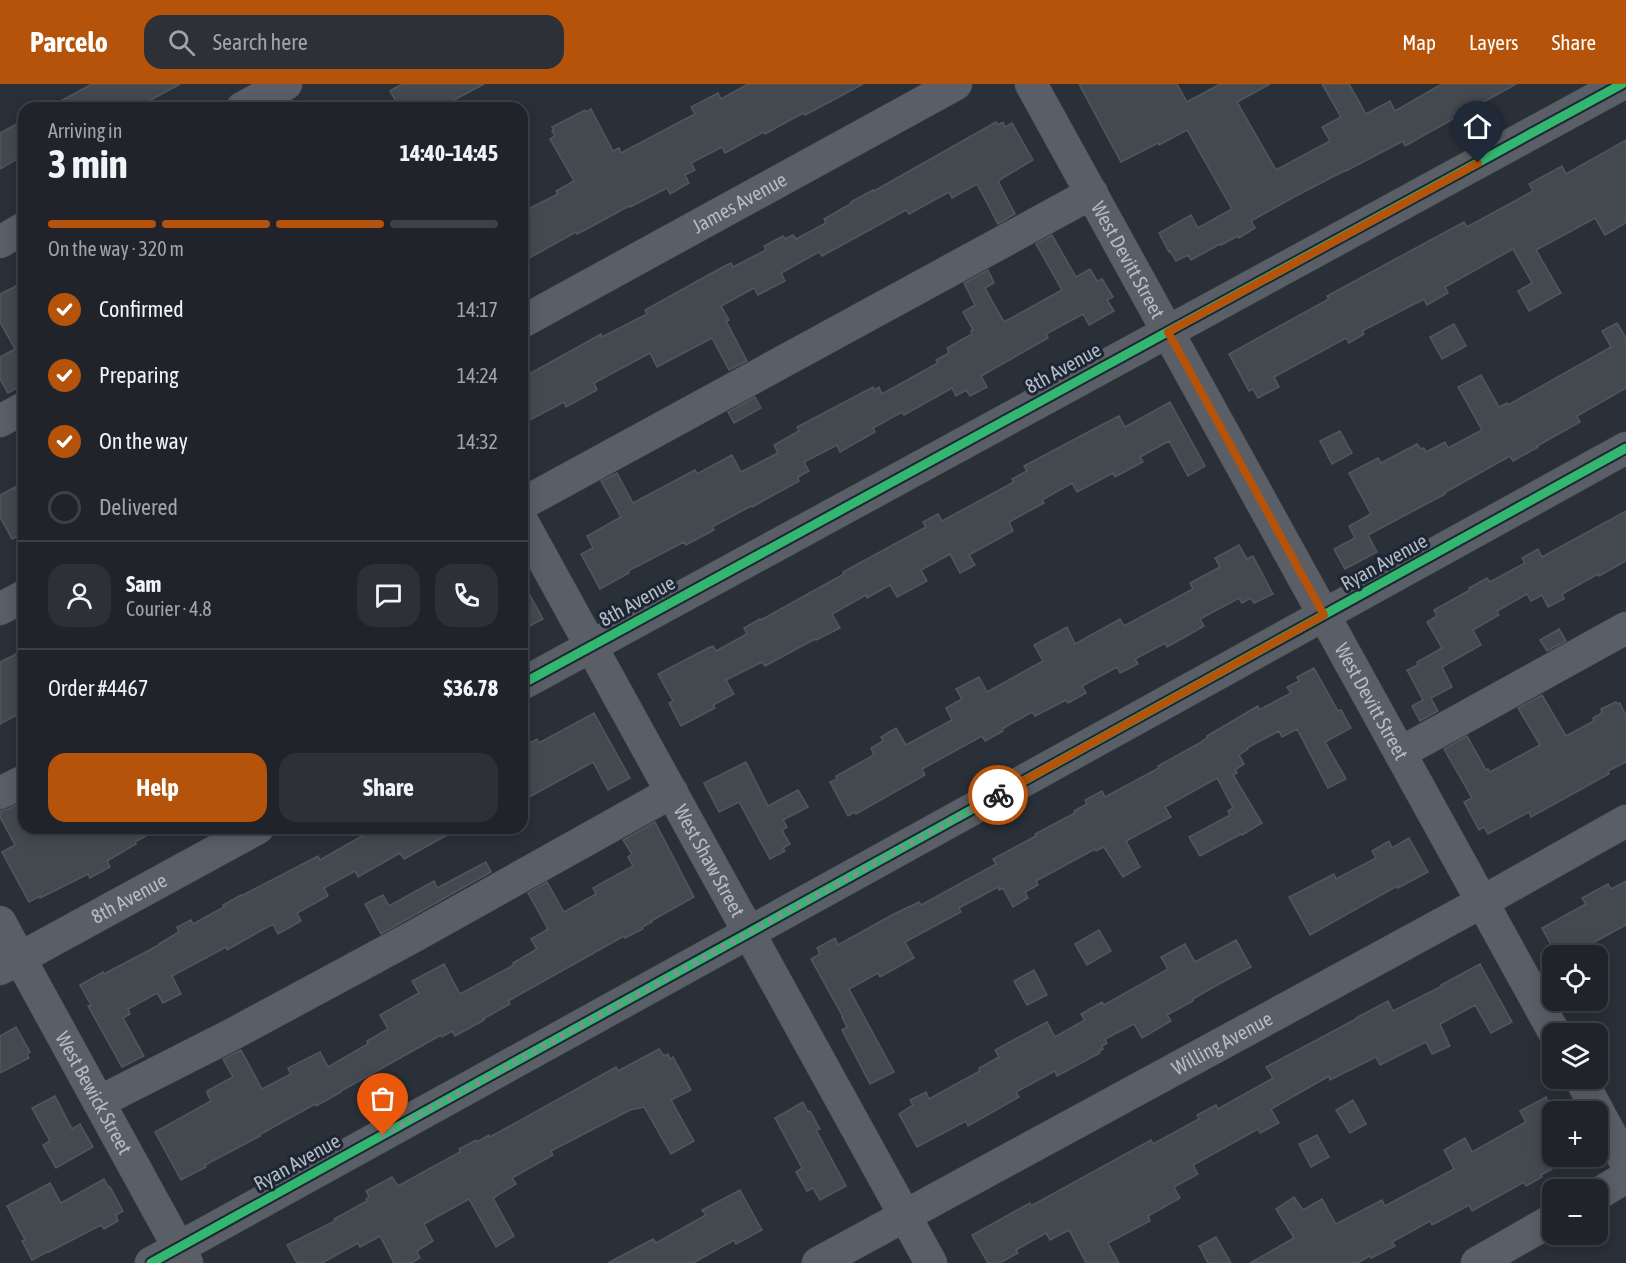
<!DOCTYPE html>
<meta charset="utf-8">
<style>
:root{--surface:#20242a;--page:#2d3036;--text:#f1f3f6;--muted:#a2a4a8;--line:#3d4147;--accent:#b45309}
body{margin:0;font-family:"Asap Condensed",sans-serif;background:var(--page);color:var(--text);height:100vh;display:flex;flex-direction:column;font-size:22px;white-space:nowrap}
*{box-sizing:border-box;margin:0}
p{font-size:20px;color:var(--muted)}
.icon{flex:none;width:33px;height:33px;fill:none;stroke:currentColor;stroke-width:2;stroke-linecap:round;stroke-linejoin:round}
.map{position:relative;flex:1;overflow:hidden}
.panel{position:absolute;left:18px;top:18px;width:510px;height:732px;display:flex;flex-direction:column;background:var(--surface);border-radius:18px;box-shadow:0 3px 15px #0003,0 0 0 2px var(--line)}
.panel>*{flex:none}
.controls{position:absolute;left:1542px;top:861px;display:grid;gap:12px}
.controls a{display:grid;place-items:center;width:66px;height:66px;border-radius:12px;background:var(--surface);box-shadow:0 3px 15px #0003,0 0 0 2px var(--line);font-size:30px}
.pin{position:absolute;display:grid;place-items:center;width:51px;height:51px;color:#fff;margin:-62px -26px;border-radius:50% 50% 50% 0;rotate:-45deg;box-shadow:0 0 6px #0007}
.pin .icon{rotate:45deg}
.courier{position:absolute;display:grid;place-items:center;width:60px;height:60px;margin:-30px;border:4px solid #b45309;border-radius:50%;background:#fff;color:#222;box-shadow:0 2px 8px #0007}
.headline em{font-style:normal;font-weight:700}
.headline div{display:flex;flex-direction:column-reverse}
.headline{display:flex;align-items:center;justify-content:space-between;height:102px;padding:0 30px}
h1{font-size:39px;font-weight:700;line-height:45px}
.bar{display:grid;grid-template-columns:repeat(4,1fr);gap:9px 6px;align-content:center;height:72px;padding:0 30px}
.bar i{height:8px;border-radius:4px;background:var(--line)}
.bar .selected{background:var(--accent)}
.bar p{grid-column:span 4}
.line{display:flex;align-items:center;gap:15px;padding:0 30px;border-top:2px solid var(--line)}
.line div{flex:1}
.round{display:grid;place-items:center;flex:none;width:63px;height:63px;border-radius:18px;background:var(--page)}
ol{padding:0 30px;list-style:none}
li{display:flex;align-items:center;gap:18px;height:66px}
li p{margin-inline-start:auto}
li .icon{padding:6px;border-radius:50%;background:var(--accent);color:#fff;stroke-width:4}
li:last-child{color:var(--muted)}
li i{width:33px;height:33px;border:3px solid var(--line);border-radius:50%}
.primary-button{display:flex;gap:12px;margin-top:auto;padding:12px 30px}
.primary-button a{flex:1;height:69px;border-radius:18px;background:var(--accent);color:#fff;font-size:24px;font-weight:700;line-height:69px;text-align:center}
.primary-button a+a{background:var(--page);color:var(--text)}
header{display:flex;align-items:center;gap:36px;box-sizing:border-box;height:84px;padding:0 30px;background:var(--accent);color:#fff}
header strong{font-size:28px}
nav{display:flex;gap:33px;margin-inline-start:auto;font-size:21px}
.search{width:420px;height:54px;background:var(--page);display:flex;align-items:center;gap:15px;box-sizing:border-box;padding:0 21px;border-radius:18px;color:var(--muted);font-size:22px}
.map>svg:first-child{display:block}
.building{fill:#444950;stroke:#52575f;stroke-width:1.5}
.lines{fill:none;stroke-linecap:round;stroke-linejoin:round}
.minor-casing{stroke:#484c53;stroke-width:33}
.minor{stroke:#5a5e66;stroke-width:32}
.cycleway-casing{stroke:#1d2633;stroke-width:13}
.cycleway{stroke:#33b770;stroke-width:9}
.done{stroke:#848b96;stroke-width:6;stroke-dasharray:0 10.8}
.route{stroke:#b45309;stroke-width:8}
.labels{text-anchor:middle;stroke-width:6;stroke-linejoin:round;paint-order:stroke}
.street-label{font-size:20px;fill:#b4bcc9;stroke:#1d2633}
</style>
<header>
<strong>Parcelo</strong>
<div class="search"><svg class="icon" aria-label="search" viewBox="0 0 24 24"><circle cx="10" cy="10" r="6"/><path d="M15 15l6 6"/></svg>Search here</div>
<nav><a>Map</a><a>Layers</a><a>Share</a></nav>
</header>
<div class="map">
<svg width="1626" height="1179" viewBox="0 0 1626 1179">
<rect width="100%" height="100%" fill="#2a3038"/>
<g class="building">
<path d="M 92,0 L 180,0 L 136,24 L 48,24 Z"/>
<path d="M 402,0 L 484,0 L 439,24 L 400,24 L 390,7 Z"/>
<path d="M 748,0 L 863,0 L 805,31 L 803,29 L 765,50 L 764,48 L 725,69 L 722,63 L 691,79 L 695,86 L 685,91 L 689,99 L 670,110 L 667,104 L 630,123 L 629,122 L 585,146 L 577,150 L 576,148 L 522,178 L 522,128 L 558,110 L 556,107 L 574,97 L 550,55 L 555,52 L 552,47 L 554,46 L 552,43 L 585,26 L 586,28 L 591,25 L 613,67 L 619,64 L 621,69 L 693,31 L 695,30 L 691,23 L 718,9 L 721,15 Z"/>
<path d="M 1079,0 L 1177,0 L 1187,18 L 1220,0 L 1270,0 L 1237,18 L 1276,86 L 1330,57 L 1322,43 L 1341,33 L 1322,0 L 1349,0 L 1366,30 L 1390,17 L 1395,27 L 1442,0 L 1516,0 L 1405,62 L 1403,57 L 1346,87 L 1346,86 L 1292,114 L 1251,137 L 1255,144 L 1239,154 L 1238,152 L 1221,161 L 1220,160 L 1191,176 L 1188,171 L 1176,177 L 1170,167 L 1169,168 L 1159,149 L 1191,131 L 1198,144 L 1232,125 L 1187,46 L 1159,61 L 1158,59 L 1121,78 Z"/>
<path d="M 24,36 L 24,71 L 0,85 L 0,49 Z"/>
<path d="M 996,38 L 998,41 L 1003,38 L 1005,43 L 1012,39 L 1033,76 L 998,97 L 1015,130 L 998,140 L 977,100 L 952,114 L 949,108 L 909,130 L 906,126 L 822,172 L 819,168 L 781,189 L 785,197 L 758,211 L 754,204 L 721,222 L 729,236 L 726,237 L 747,277 L 729,286 L 712,254 L 657,283 L 650,269 L 594,299 L 597,306 L 566,323 L 564,318 L 522,340 L 522,294 L 601,250 L 602,253 L 647,230 L 645,226 L 721,184 L 731,179 L 733,183 L 766,166 L 764,162 L 783,152 L 785,155 L 793,151 L 796,155 L 826,139 L 824,135 L 852,119 L 851,118 L 873,106 L 874,107 Z"/>
<path d="M 1626,56 L 1626,139 L 1605,151 L 1595,134 L 1536,166 L 1561,209 L 1529,227 L 1518,207 L 1532,199 L 1513,165 L 1445,203 L 1448,209 L 1427,221 L 1424,215 L 1362,247 L 1364,250 L 1349,259 L 1346,254 L 1274,293 L 1279,303 L 1258,314 L 1253,305 L 1249,307 L 1229,270 L 1329,215 L 1327,212 L 1464,138 L 1467,143 L 1533,107 L 1529,100 L 1562,82 L 1566,90 Z"/>
<path d="M 1052,151 L 1076,193 L 1090,185 L 1097,197 L 1102,195 L 1113,213 L 1107,216 L 1114,227 L 1089,241 L 1083,230 L 1046,250 L 1048,254 L 981,292 L 987,303 L 970,312 L 966,306 L 956,312 L 952,304 L 904,331 L 902,328 L 873,344 L 875,348 L 840,368 L 837,361 L 804,378 L 809,387 L 798,393 L 799,397 L 752,423 L 751,422 L 712,443 L 714,446 L 686,461 L 684,458 L 628,487 L 629,489 L 600,505 L 581,470 L 593,464 L 587,452 L 621,433 L 601,397 L 617,389 L 633,419 L 695,386 L 697,390 L 732,371 L 741,388 L 778,369 L 774,361 L 799,347 L 797,343 L 873,303 L 874,306 L 879,303 L 882,310 L 938,279 L 936,276 L 949,269 L 947,264 L 972,250 L 971,247 L 973,246 L 963,228 L 975,221 L 964,199 L 988,186 L 994,199 L 985,204 L 1004,238 L 1062,206 L 1036,160 Z"/>
<path d="M 18,201 L 24,212 L 24,300 L 8,309 L 0,295 L 0,273 L 15,265 L 0,238 L 0,210 Z"/>
<path d="M 1617,239 L 1626,254 L 1626,304 L 1577,332 L 1580,338 L 1537,362 L 1538,363 L 1513,377 L 1510,372 L 1444,409 L 1445,410 L 1368,451 L 1377,468 L 1345,485 L 1334,465 L 1355,454 L 1349,442 L 1371,430 L 1349,389 L 1378,374 L 1381,379 L 1417,360 L 1421,365 L 1424,364 L 1426,368 L 1445,358 L 1448,364 L 1482,346 L 1458,303 L 1481,291 L 1499,323 L 1507,319 L 1508,321 L 1611,263 L 1602,247 Z"/>
<path d="M 1454,240 L 1466,262 L 1442,275 L 1430,253 Z"/>
<path d="M 755,313 L 761,324 L 734,339 L 728,328 Z"/>
<path d="M 1170,318 L 1205,382 L 1188,392 L 1169,357 L 1140,373 L 1143,378 L 1115,393 L 1113,389 L 1077,408 L 1072,399 L 1042,416 L 1044,419 L 1009,438 L 1013,447 L 969,471 L 975,481 L 960,489 L 950,470 L 921,486 L 927,497 L 897,513 L 890,501 L 867,514 L 866,511 L 832,530 L 840,544 L 816,556 L 815,555 L 765,582 L 762,578 L 726,596 L 734,610 L 713,621 L 715,624 L 681,642 L 669,619 L 673,617 L 658,590 L 708,564 L 713,562 L 716,567 L 747,550 L 744,544 L 760,535 L 761,536 L 844,490 L 843,488 L 926,443 L 923,438 L 938,430 L 942,437 L 1014,398 L 1012,395 L 1027,387 L 1024,382 L 1092,346 L 1119,332 L 1125,343 Z"/>
<path d="M 1340,347 L 1352,369 L 1332,380 L 1320,357 Z"/>
<path d="M 15,403 L 24,422 L 24,449 L 12,455 L 0,433 L 0,411 Z"/>
<path d="M 1626,427 L 1626,477 L 1599,492 L 1598,490 L 1562,510 L 1564,515 L 1548,523 L 1542,511 L 1531,517 L 1527,510 L 1497,527 L 1499,531 L 1473,546 L 1481,561 L 1442,583 L 1452,603 L 1431,614 L 1438,627 L 1420,637 L 1412,622 L 1423,616 L 1407,586 L 1418,581 L 1417,578 L 1442,564 L 1427,538 L 1437,532 L 1434,526 L 1470,506 L 1469,504 L 1487,494 L 1490,498 L 1525,479 L 1522,474 L 1538,465 L 1542,473 Z"/>
<path d="M 1239,461 L 1247,475 L 1253,472 L 1273,510 L 1254,519 L 1251,514 L 1242,519 L 1239,514 L 1200,535 L 1204,542 L 1185,553 L 1167,563 L 1165,559 L 1135,575 L 1138,580 L 1120,589 L 1117,583 L 1082,602 L 1086,609 L 1068,619 L 1066,616 L 1035,632 L 1032,628 L 1002,645 L 1003,647 L 985,657 L 982,652 L 922,685 L 925,691 L 856,730 L 855,728 L 848,732 L 830,698 L 837,695 L 836,692 L 874,671 L 871,664 L 883,657 L 881,653 L 896,644 L 906,661 L 952,636 L 946,624 L 962,615 L 956,605 L 979,593 L 987,608 L 1043,577 L 1034,561 L 1067,543 L 1075,560 L 1120,535 L 1124,542 L 1193,505 L 1190,499 L 1220,483 L 1215,474 Z"/>
<path d="M 522,497 L 543,535 L 522,546 Z"/>
<path d="M 1559,545 L 1566,557 L 1547,567 L 1540,556 Z"/>
<path d="M 24,566 L 24,627 L 0,640 L 0,578 Z"/>
<path d="M 1314,584 L 1338,627 L 1341,626 L 1351,644 L 1325,658 L 1346,695 L 1328,704 L 1297,645 L 1282,653 L 1279,647 L 1247,664 L 1248,665 L 1239,671 L 1244,680 L 1235,686 L 1237,689 L 1233,691 L 1262,739 L 1242,751 L 1241,750 L 1200,772 L 1189,753 L 1230,731 L 1228,727 L 1233,724 L 1217,694 L 1165,723 L 1171,733 L 1126,757 L 1140,783 L 1123,793 L 1104,763 L 1096,767 L 1095,765 L 1036,797 L 1038,801 L 1025,808 L 1028,814 L 1013,823 L 1003,804 L 999,806 L 998,803 L 959,824 L 961,828 L 905,858 L 914,874 L 880,893 L 878,889 L 849,905 L 894,988 L 870,1000 L 842,946 L 847,943 L 842,933 L 843,933 L 811,875 L 820,870 L 817,864 L 835,854 L 838,861 L 892,831 L 919,818 L 921,821 L 996,780 L 993,775 L 1036,752 L 1035,750 L 1075,729 L 1074,727 L 1087,720 L 1085,716 L 1102,707 L 1105,713 L 1159,684 L 1158,682 L 1198,660 L 1208,653 L 1207,652 L 1258,622 L 1259,626 L 1291,609 L 1287,603 L 1299,597 L 1297,593 Z"/>
<path d="M 1542,611 L 1566,652 L 1594,637 L 1593,634 L 1602,629 L 1601,625 L 1616,618 L 1618,620 L 1620,619 L 1626,632 L 1626,678 L 1608,687 L 1609,690 L 1531,733 L 1529,728 L 1488,750 L 1484,743 L 1479,746 L 1464,718 L 1472,714 L 1444,665 L 1467,652 L 1486,686 L 1488,685 L 1490,688 L 1540,661 L 1518,624 Z"/>
<path d="M 594,629 L 630,694 L 608,706 L 593,678 L 522,717 L 522,663 L 537,655 L 539,659 Z"/>
<path d="M 746,678 L 768,722 L 798,706 L 808,723 L 783,736 L 787,743 L 782,746 L 790,760 L 783,764 L 785,767 L 770,775 L 739,718 L 719,728 L 704,699 Z"/>
<path d="M 23,717 L 24,744 L 160,744 L 135,758 L 136,760 L 107,777 L 110,783 L 90,794 L 88,790 L 40,814 L 40,812 L 29,818 L 2,768 L 15,761 L 0,733 L 0,727 L 8,725 Z"/>
<path d="M 655,738 L 694,813 L 651,837 L 652,838 L 642,843 L 643,845 L 625,854 L 624,852 L 508,917 L 510,920 L 483,935 L 484,936 L 455,952 L 452,947 L 442,953 L 441,951 L 341,1007 L 341,1008 L 316,1022 L 315,1020 L 259,1051 L 260,1052 L 205,1081 L 206,1083 L 181,1096 L 155,1048 L 211,1017 L 207,1009 L 209,1008 L 207,1007 L 233,993 L 223,975 L 241,966 L 262,1005 L 291,990 L 288,984 L 320,968 L 328,983 L 368,960 L 367,957 L 388,945 L 380,931 L 419,909 L 412,897 L 444,880 L 460,910 L 514,881 L 513,879 L 537,865 L 531,855 L 548,845 L 528,809 L 547,798 L 564,828 L 596,810 L 593,804 L 633,782 L 628,773 L 632,770 L 623,756 Z"/>
<path d="M 376,744 L 460,744 L 404,775 L 400,769 L 358,793 L 355,787 L 324,804 L 328,812 L 297,829 L 301,837 L 278,850 L 273,840 L 227,866 L 226,863 L 172,892 L 181,910 L 163,919 L 157,909 L 128,925 L 130,930 L 123,934 L 144,972 L 122,983 L 88,922 L 91,921 L 80,901 L 103,888 L 104,890 L 159,861 L 159,860 L 179,848 L 177,843 L 191,836 L 193,840 L 224,823 L 223,821 L 241,811 L 241,812 L 318,772 L 320,776 Z"/>
<path d="M 1409,754 L 1428,788 L 1398,804 L 1397,802 L 1310,851 L 1289,813 L 1334,790 L 1336,795 L 1376,774 L 1372,767 L 1389,757 L 1392,764 Z"/>
<path d="M 486,778 L 491,788 L 381,850 L 365,820 L 383,811 L 389,822 L 434,797 L 437,804 Z"/>
<path d="M 1626,797 L 1626,841 L 1569,872 L 1557,872 L 1542,844 L 1586,820 L 1582,814 L 1608,800 L 1611,805 Z"/>
<path d="M 1099,846 L 1111,867 L 1087,881 L 1075,860 Z"/>
<path d="M 1236,856 L 1251,883 L 1210,905 L 1193,915 L 1193,917 L 1167,931 L 1171,937 L 1142,954 L 1134,940 L 1105,955 L 1107,959 L 1102,962 L 1103,965 L 1099,967 L 1100,969 L 1057,992 L 1055,987 L 1016,1008 L 1019,1013 L 968,1042 L 966,1037 L 917,1063 L 899,1030 L 913,1021 L 910,1016 L 926,1008 L 929,1015 L 980,987 L 979,984 L 999,973 L 995,966 L 1047,938 L 1055,953 L 1085,936 L 1081,930 L 1102,918 L 1104,921 L 1168,885 L 1161,873 L 1185,860 L 1195,878 Z"/>
<path d="M 1480,880 L 1512,938 L 1491,949 L 1475,921 L 1440,940 L 1450,962 L 1432,970 L 1426,958 L 1380,981 L 1376,973 L 1330,996 L 1329,992 L 1271,1025 L 1279,1039 L 1260,1049 L 1258,1045 L 1193,1081 L 1198,1090 L 1174,1103 L 1180,1114 L 1148,1132 L 1150,1137 L 1108,1159 L 1119,1179 L 1086,1179 L 1069,1146 L 1050,1156 L 1046,1149 L 1016,1166 L 1018,1169 L 1000,1179 L 988,1179 L 972,1151 L 1030,1119 L 1031,1122 L 1151,1056 L 1153,1060 L 1166,1053 L 1199,1035 L 1197,1031 L 1216,1021 L 1218,1025 L 1273,994 L 1266,983 L 1356,935 L 1356,934 L 1388,917 L 1393,927 L 1442,902 L 1441,901 Z"/>
<path d="M 1034,886 L 1047,911 L 1027,921 L 1014,897 Z"/>
<path d="M 16,943 L 30,968 L 27,970 L 29,974 L 0,989 L 0,952 Z"/>
<path d="M 659,965 L 664,972 L 668,970 L 670,975 L 673,973 L 691,1006 L 671,1016 L 694,1057 L 671,1070 L 644,1023 L 630,1026 L 551,1067 L 553,1071 L 512,1094 L 516,1100 L 493,1114 L 514,1152 L 496,1163 L 469,1115 L 424,1140 L 433,1157 L 417,1167 L 420,1174 L 411,1179 L 394,1179 L 380,1152 L 360,1163 L 358,1159 L 322,1179 L 297,1179 L 287,1161 L 335,1137 L 334,1135 L 367,1117 L 366,1115 L 369,1113 L 366,1107 L 392,1093 L 398,1102 L 460,1068 L 459,1065 L 476,1056 L 477,1058 L 489,1051 L 490,1053 L 616,983 L 618,987 Z"/>
<path d="M 55,1012 L 72,1045 L 80,1040 L 93,1063 L 56,1084 L 43,1061 L 50,1057 L 32,1024 Z"/>
<path d="M 1546,1013 L 1552,1026 L 1552,1085 L 1541,1091 L 1542,1093 L 1526,1102 L 1524,1098 L 1472,1127 L 1469,1121 L 1432,1141 L 1430,1137 L 1392,1158 L 1395,1162 L 1371,1174 L 1369,1172 L 1358,1179 L 1250,1179 L 1294,1154 L 1276,1125 L 1294,1113 L 1303,1126 L 1322,1115 L 1336,1140 L 1382,1116 L 1385,1122 L 1454,1085 L 1444,1066 L 1465,1054 L 1472,1068 L 1526,1038 L 1520,1027 Z"/>
<path d="M 1353,1016 L 1366,1040 L 1350,1049 L 1336,1026 Z"/>
<path d="M 803,1018 L 808,1028 L 810,1027 L 820,1045 L 816,1046 L 846,1102 L 820,1116 L 813,1104 L 807,1107 L 796,1088 L 802,1084 L 775,1034 Z"/>
<path d="M 1317,1051 L 1329,1073 L 1311,1083 L 1299,1060 Z"/>
<path d="M 104,1095 L 109,1104 L 110,1103 L 123,1127 L 116,1131 L 118,1137 L 104,1145 L 101,1141 L 49,1168 L 49,1167 L 32,1176 L 22,1157 L 25,1156 L 7,1122 L 50,1099 L 61,1119 Z"/>
<path d="M 740,1106 L 762,1146 L 736,1160 L 734,1156 L 693,1179 L 608,1179 L 653,1155 L 656,1159 L 706,1131 L 702,1126 Z"/>
<path d="M 1216,1153 L 1231,1179 L 1208,1179 L 1199,1162 Z"/>
</g>
<g class="lines">
<g class="minor-casing">
<g id="minor">
<path id="s1" d="M 1031,0 L 1555,950"/>
<path d="M 242,24 L 286,0"/>
<path d="M 0,158 L 24,144"/>
<path id="s2" d="M 522,238 L 956,0"/>
<path d="M 0,337 L 24,324"/>
<path d="M 522,420 L 1092,109"/>
<path id="s3" d="M 522,437 L 931,1179"/>
<path d="M 0,525 L 24,512"/>
<path d="M 522,600 L 1622,0"/>
<path d="M 1400,669 L 1626,544"/>
<path d="M 0,709 L 24,697"/>
<path id="s4" d="M 0,838 L 187,1179"/>
<path id="s5" d="M 0,885 L 258,744"/>
<path d="M 1580,994 L 1626,1079"/>
<path d="M 99,1018 L 231,951 L 409,855 L 672,708"/>
<path d="M 1598,1110 L 1626,1093"/>
<path d="M 151,1179 L 1626,364"/>
<path id="s6" d="M 818,1179 L 1482,818 L 1626,737"/>
<path d="M 1477,1179 L 1552,1136"/>
</g>
</g>
<use href="#minor" class="minor"/>
<g class="cycleway-casing">
<g id="cycleway">
<path d="M 522,600 L 1622,0"/>
<path d="M 151,1179 L 1626,364"/>
</g>
</g>
<use href="#cycleway" class="cycleway"/>
</g>
<g class="lines">
<path class="done" d="M 383,1051 L 998,711"/>
<path class="route" d="M 998,711 L 1324,531 L 1168,248 L 1478,79"/>
</g>
<g class="labels">
<g class="street-label">
<text dy="7" stroke="none"><textPath href="#s2" startOffset="248">James Avenue</textPath></text>
<text dy="7" stroke="none"><textPath href="#s1" startOffset="201">West Devitt Street</textPath></text>
<text transform="translate(1063 284) rotate(-29)" y="7">8th Avenue</text>
<text transform="translate(1384 478) rotate(-29)" y="7">Ryan Avenue</text>
<text transform="translate(637 517) rotate(-29)" y="7">8th Avenue</text>
<text dy="7" stroke="none"><textPath href="#s1" startOffset="705">West Devitt Street</textPath></text>
<text dy="7" stroke="none"><textPath href="#s3" startOffset="388">West Shaw Street</textPath></text>
<text dy="7" stroke="none"><textPath href="#s5" startOffset="147">8th Avenue</textPath></text>
<text dy="7" stroke="none"><textPath href="#s6" startOffset="460">Willing Avenue</textPath></text>
<text dy="7" stroke="none"><textPath href="#s4" startOffset="195">West Bewick Street</textPath></text>
<text transform="translate(297 1078) rotate(-29)" y="7">Ryan Avenue</text>
</g>
</g>
</svg>
<div class="controls">
<a><svg class="icon" aria-label="locate" viewBox="0 0 24 24"><circle cx="12" cy="12" r="6"/><path d="M12 2v4M12 18v4M2 12h4M18 12h4"/></svg></a>
<a><svg class="icon" aria-label="layers" viewBox="0 0 24 24"><path d="M12 4l9 5-9 5-9-5zM3 14l9 5 9-5"/></svg></a>
<a>+</a>
<a>−</a>
</div>
<div class="pin" style="left:383px;top:1051px;background:#ea580c"><svg class="icon" aria-label="bag" viewBox="0 0 24 24"><path d="M5 8h14l-1 12H6zM9 8a3 3 0 0 1 6 0"/></svg></div>
<div class="pin" style="left:1478px;top:79px;background:#1f2937"><svg class="icon" aria-label="home" viewBox="0 0 24 24"><path d="M3 11l9-7 9 7M6 9v11h12V9"/></svg></div>
<div class="courier" style="left:998px;top:711px"><svg class="icon" aria-label="bike" viewBox="0 0 24 24"><circle cx="6" cy="16" r="4"/><circle cx="18" cy="16" r="4"/><path d="M6 16l4-8h5l3 8M10 8l3 8H6M13 5h3"/></svg></div>
<section class="panel">
<div class="headline"><div><h1>3 min</h1><p>Arriving in</p></div><em>14:40–14:45</em></div>
<div class="bar"><i class="selected"></i><i class="selected"></i><i class="selected"></i><i></i><p>On the way · 320 m</p></div>
<ol>
<li><svg class="icon" aria-label="check" viewBox="0 0 24 24"><path d="M5 12l5 5 9-10"/></svg>Confirmed<p>14:17</p></li>
<li><svg class="icon" aria-label="check" viewBox="0 0 24 24"><path d="M5 12l5 5 9-10"/></svg>Preparing<p>14:24</p></li>
<li><svg class="icon" aria-label="check" viewBox="0 0 24 24"><path d="M5 12l5 5 9-10"/></svg>On the way<p>14:32</p></li>
<li><i></i>Delivered</li>
</ol>
<div class="line" style="height:108px"><a class="round"><svg class="icon" aria-label="person" viewBox="0 0 24 24"><circle cx="12" cy="8" r="4"/><path d="M4 21q1-7 8-7t8 7"/></svg></a><div><b>Sam</b><p>Courier · 4.8</p></div><a class="round"><svg class="icon" aria-label="chat" viewBox="0 0 24 24"><path d="M4 5h16v11H9l-5 4z"/></svg></a><a class="round"><svg class="icon" aria-label="phone" viewBox="0 0 24 24"><path d="M5 4h4l2 5-3 2q2 4 5 5l2-3 5 2v4C11 20 4 13 5 4z"/></svg></a></div>
<div class="line" style="height:78px"><div>Order #4467</div><b>$36.78</b></div>
<div class="primary-button"><a>Help</a><a>Share</a></div>
</section>
</div>
